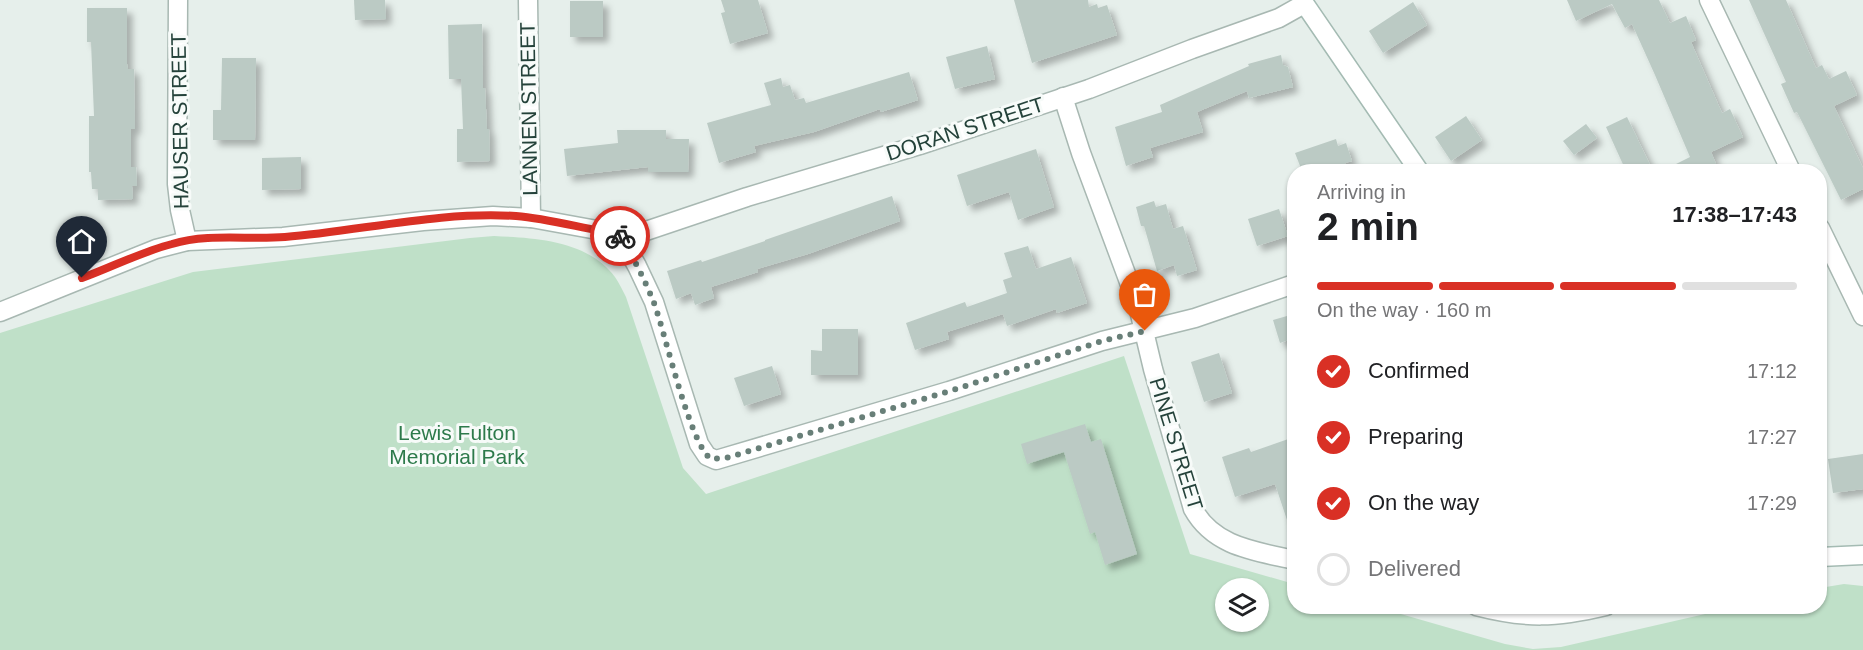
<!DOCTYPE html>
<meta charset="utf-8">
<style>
:root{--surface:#fff;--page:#f6f6f6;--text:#202124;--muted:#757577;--line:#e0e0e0;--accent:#d93025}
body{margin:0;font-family:Helvetica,sans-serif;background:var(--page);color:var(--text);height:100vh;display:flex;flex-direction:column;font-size:22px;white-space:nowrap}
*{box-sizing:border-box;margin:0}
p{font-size:20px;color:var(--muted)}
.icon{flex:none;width:33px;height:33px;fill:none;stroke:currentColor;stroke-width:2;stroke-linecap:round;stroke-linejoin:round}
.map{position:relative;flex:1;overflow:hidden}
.sheet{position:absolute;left:1287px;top:164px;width:540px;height:450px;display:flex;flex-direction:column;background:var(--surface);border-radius:24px;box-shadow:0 2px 4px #0004}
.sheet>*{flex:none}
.fabs{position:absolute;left:1215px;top:578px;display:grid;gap:12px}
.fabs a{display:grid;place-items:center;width:54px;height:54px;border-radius:50%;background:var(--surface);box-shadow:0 2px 4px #0004;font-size:30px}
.pin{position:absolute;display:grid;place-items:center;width:51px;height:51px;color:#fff;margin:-62px -26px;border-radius:50% 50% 50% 0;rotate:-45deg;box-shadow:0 0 6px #0007}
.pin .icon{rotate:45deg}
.courier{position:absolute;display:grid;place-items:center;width:60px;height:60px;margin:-30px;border:4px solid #d93025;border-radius:50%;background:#fff;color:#222;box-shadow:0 2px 8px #0007}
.head em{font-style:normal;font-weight:700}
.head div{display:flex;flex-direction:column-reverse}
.head{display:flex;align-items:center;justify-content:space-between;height:102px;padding:0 30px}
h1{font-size:39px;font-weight:700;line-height:45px}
.bar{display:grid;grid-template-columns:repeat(4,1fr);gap:9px 6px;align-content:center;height:72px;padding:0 30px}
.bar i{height:8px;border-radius:4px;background:var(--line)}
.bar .active{background:var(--accent)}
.bar p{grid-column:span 4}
ol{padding:0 30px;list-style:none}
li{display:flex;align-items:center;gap:18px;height:66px}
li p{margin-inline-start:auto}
li .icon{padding:6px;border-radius:50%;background:var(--accent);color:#fff;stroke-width:4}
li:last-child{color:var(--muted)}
li i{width:33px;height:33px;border:3px solid var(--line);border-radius:50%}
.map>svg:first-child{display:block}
.green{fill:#bfe0c8;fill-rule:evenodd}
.building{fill:#bbcac4;filter:url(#shadow)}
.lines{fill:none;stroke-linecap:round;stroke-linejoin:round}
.street-casing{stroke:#a8b8b2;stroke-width:21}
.secondary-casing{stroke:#a4bbb3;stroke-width:21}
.street{stroke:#fff;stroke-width:18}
.secondary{stroke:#fff;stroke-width:18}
.done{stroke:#687f78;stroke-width:6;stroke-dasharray:0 10.8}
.route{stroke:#d93025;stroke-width:8}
.labels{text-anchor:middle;stroke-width:6;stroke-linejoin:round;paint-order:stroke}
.street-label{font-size:21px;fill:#24423a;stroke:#f7fbf9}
.park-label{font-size:21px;fill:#2d7a4b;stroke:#f7fbf9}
</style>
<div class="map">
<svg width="1863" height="650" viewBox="0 0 1863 650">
<defs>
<filter id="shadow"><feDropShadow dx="5.5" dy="5.5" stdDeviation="3" flood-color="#0004"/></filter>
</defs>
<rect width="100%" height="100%" fill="#e6efeb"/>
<path class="green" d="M 494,236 C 536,238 587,240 615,277 C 619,283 623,291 626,297 L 683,468 L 706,494 L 1124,356 L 1190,554 L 1294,584 L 1294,606 L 1373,606 L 1505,644 L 1533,649 L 1561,647 L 1740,606 L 1820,606 L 1820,588 L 1844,584 L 1863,586 L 1863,650 L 0,650 L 0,333 L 193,272 L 470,238 ZM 1226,588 L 1258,588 L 1258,621 L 1226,621 Z"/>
<g class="building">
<path d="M 354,0 L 385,0 L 386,19 L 355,20 Z"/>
<path d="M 721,0 L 758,0 L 768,33 L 730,44 L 721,13 L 725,12 Z"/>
<path d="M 1014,0 L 1088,0 L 1089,7 L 1097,4 L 1098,8 L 1107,5 L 1117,35 L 1032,63 Z"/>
<path d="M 1567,0 L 1659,0 L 1670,23 L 1686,16 L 1696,40 L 1691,42 L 1722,113 L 1730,109 L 1743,137 L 1711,152 L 1719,171 L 1662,171 L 1690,157 L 1655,75 L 1632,24 L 1625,28 L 1612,4 L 1576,21 Z"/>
<path d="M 1749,0 L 1786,0 L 1816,68 L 1822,65 L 1829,79 L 1846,71 L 1857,95 L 1834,106 L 1863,168 L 1863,189 L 1841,200 L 1797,112 L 1794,113 L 1781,84 L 1786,82 Z"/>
<rect x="570" y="1" width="33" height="36"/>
<path d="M 1413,2 L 1427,25 L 1383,53 L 1369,31 Z"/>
<path d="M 87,8 L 127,8 L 127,64 L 128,69 L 134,69 L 135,129 L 131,129 L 131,167 L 136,167 L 137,186 L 132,186 L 133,199 L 98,200 L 98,189 L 92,189 L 91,172 L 89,172 L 89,116 L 94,116 L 91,42 L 87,42 Z"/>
<path d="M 482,24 L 483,88 L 485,88 L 487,129 L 489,129 L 490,161 L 457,162 L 457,129 L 463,129 L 461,79 L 449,79 L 448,25 Z"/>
<path d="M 987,46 L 995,79 L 955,89 L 946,57 Z"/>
<path d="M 1281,55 L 1283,65 L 1288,67 L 1293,87 L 1249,98 L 1247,91 L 1197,112 L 1203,132 L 1150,148 L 1153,157 L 1126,166 L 1115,127 L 1162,112 L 1160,105 L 1249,66 L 1248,64 Z"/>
<path d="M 222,58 L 256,58 L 255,140 L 213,140 L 213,110 L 221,110 Z"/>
<path d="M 909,72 L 918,100 L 881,112 L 880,109 L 814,132 L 754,146 L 756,152 L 719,163 L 707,123 L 771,105 L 764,83 L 781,78 L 783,87 L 790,85 L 795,100 L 804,98 L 806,103 Z"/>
<path d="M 1466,116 L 1482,140 L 1451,161 L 1435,137 Z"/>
<path d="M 1627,117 L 1653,171 L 1626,171 L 1606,127 Z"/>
<path d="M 1586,124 L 1597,138 L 1574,155 L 1563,141 Z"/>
<path d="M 617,130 L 666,130 L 666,139 L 689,139 L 688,172 L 648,172 L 648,167 L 567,176 L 564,149 L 618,143 Z"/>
<path d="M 1336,139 L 1338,146 L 1346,143 L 1352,161 L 1345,163 L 1347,171 L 1302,171 L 1295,153 Z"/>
<path d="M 1036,149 L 1054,207 L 1018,220 L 1009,192 L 967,206 L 957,175 Z"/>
<path d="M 301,157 L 301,189 L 262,190 L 262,158 Z"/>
<path d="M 892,196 L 900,221 L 808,254 L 757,269 L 758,272 L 711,287 L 714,298 L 695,305 L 691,293 L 676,299 L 667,271 L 701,260 L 702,262 L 765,241 L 765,240 Z"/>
<path d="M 1154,201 L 1156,207 L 1166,204 L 1173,229 L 1183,226 L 1197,270 L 1177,276 L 1174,265 L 1157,271 L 1144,226 L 1141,226 L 1136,207 Z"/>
<path d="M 1279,209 L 1288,236 L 1257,246 L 1248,219 Z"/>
<path d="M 1028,246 L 1036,269 L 1071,257 L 1087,303 L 1057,313 L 1056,309 L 1007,326 L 1003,314 L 947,332 L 949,339 L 915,350 L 906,323 L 965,302 L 967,307 L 1007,293 L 1003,280 L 1012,277 L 1004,253 Z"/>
<path d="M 1294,314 L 1294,338 L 1280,343 L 1273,320 Z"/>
<path d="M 822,329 L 858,329 L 858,375 L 811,375 L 811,350 L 822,351 Z"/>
<path d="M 1219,353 L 1232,393 L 1204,402 L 1191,362 Z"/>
<path d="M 772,366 L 781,394 L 744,406 L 734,378 Z"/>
<path d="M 1085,424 L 1091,442 L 1101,439 L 1137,554 L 1105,565 L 1095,532 L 1090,534 L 1064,452 L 1027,464 L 1021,444 Z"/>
<path d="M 1294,437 L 1294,532 L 1291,532 L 1275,484 L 1235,497 L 1222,457 L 1249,448 L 1251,452 Z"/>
<path d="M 1863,454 L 1863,489 L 1833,493 L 1828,459 Z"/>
</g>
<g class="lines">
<g class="street-casing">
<g id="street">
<path d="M 178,0 L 177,184 L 180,210 L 187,241"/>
<path d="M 528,0 L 531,218"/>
<path d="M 1709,0 L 1791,171"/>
<path d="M 1063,97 L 1081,153 L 1138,306 L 1153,369 L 1193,509 C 1214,547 1255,551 1294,560"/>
<path d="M 1820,228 L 1863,316"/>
<path d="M 619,234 L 637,266 L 654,302 L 699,444 L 707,456 L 716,460 L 949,391 L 1102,341 L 1195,318 L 1294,284"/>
<path d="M 0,312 L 156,249 L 187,241 L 283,237 L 423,221 L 493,216 L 531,218 L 619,234 L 640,233 L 747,197 L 920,145 L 1089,89 L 1192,49 L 1279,18 L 1304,4"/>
<path d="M 1476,606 C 1527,619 1555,618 1606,606"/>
</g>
</g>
<g class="secondary-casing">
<g id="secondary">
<path d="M 1302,0 L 1419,171"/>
<path d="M 1820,557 L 1863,555"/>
</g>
</g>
<use href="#street" class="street"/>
<use href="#secondary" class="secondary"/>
</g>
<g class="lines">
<path class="done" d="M 620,236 C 633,257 645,280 654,303 C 665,332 690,445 711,459 L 726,458 L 950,391 L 1102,341 L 1145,331"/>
<path class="route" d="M 82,278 C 112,267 141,252 172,244 C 208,233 248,240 285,237 C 361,231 439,211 516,216 C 551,219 584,229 619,234 L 620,236"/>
</g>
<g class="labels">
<g class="street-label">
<text transform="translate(529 109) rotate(-91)" y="7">LANNEN STREET</text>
<text transform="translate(180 121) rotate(-91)" y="7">HAUSER STREET</text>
<text transform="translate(965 129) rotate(-18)" y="7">DORAN STREET</text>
<text transform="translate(1176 444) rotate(73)" y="7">PINE STREET</text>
</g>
<g class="park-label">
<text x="457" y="440">Lewis Fulton<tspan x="457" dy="24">Memorial Park</tspan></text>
</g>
</g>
</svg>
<div class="fabs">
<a><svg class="icon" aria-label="layers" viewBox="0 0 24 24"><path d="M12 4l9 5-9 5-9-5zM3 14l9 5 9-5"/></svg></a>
</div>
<div class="pin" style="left:1145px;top:331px;background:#ea580c"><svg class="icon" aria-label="bag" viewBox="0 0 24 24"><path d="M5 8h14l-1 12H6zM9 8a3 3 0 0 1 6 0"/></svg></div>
<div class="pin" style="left:82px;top:278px;background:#1f2937"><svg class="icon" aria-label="home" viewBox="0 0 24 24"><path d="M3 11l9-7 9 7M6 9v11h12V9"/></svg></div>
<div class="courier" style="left:620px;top:236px"><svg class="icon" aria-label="bike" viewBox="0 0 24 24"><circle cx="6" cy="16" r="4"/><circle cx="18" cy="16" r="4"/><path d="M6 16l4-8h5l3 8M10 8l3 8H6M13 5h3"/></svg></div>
<section class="sheet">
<div class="head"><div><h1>2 min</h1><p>Arriving in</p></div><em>17:38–17:43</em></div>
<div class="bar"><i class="active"></i><i class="active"></i><i class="active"></i><i></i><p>On the way · 160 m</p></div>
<ol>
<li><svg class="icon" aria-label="check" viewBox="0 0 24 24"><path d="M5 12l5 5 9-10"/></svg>Confirmed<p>17:12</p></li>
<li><svg class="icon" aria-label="check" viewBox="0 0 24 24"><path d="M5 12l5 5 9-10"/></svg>Preparing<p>17:27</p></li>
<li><svg class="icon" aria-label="check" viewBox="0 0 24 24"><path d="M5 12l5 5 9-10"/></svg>On the way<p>17:29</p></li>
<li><i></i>Delivered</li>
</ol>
</section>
</div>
